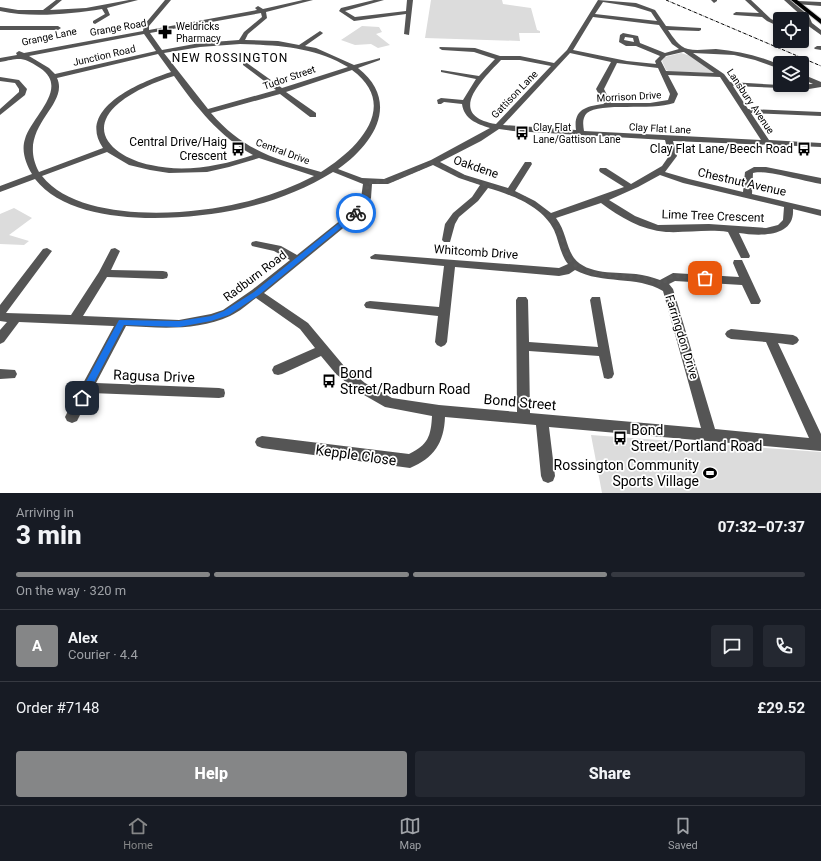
<!DOCTYPE html>
<meta charset="utf-8">
<style>
:root{--surface:#171b24;--page:#242831;--text:#f1f3f6;--muted:#9ea1a6;--line:#363941;--accent:#858687}
body{margin:0;font-family:Roboto,sans-serif;background:var(--page);color:var(--text);height:100vh;display:flex;flex-direction:column;font-size:15px;white-space:nowrap}
*{box-sizing:border-box;margin:0}
p{font-size:13px;color:var(--muted)}
.icon{flex:none;width:22px;height:22px;fill:none;stroke:currentColor;stroke-width:2;stroke-linecap:round;stroke-linejoin:round}
.map{position:relative;height:493px;overflow:hidden}
.panel{display:flex;flex-direction:column;background:var(--surface);flex:1}
.panel>*{flex:none}
.fabs{position:absolute;left:773px;top:12px;display:grid;gap:8px}
.fabs a{display:grid;place-items:center;width:36px;height:36px;border-radius:4px;background:var(--surface);box-shadow:0 2px 6px #0003;font-size:20px}
.pin{position:absolute;display:grid;place-items:center;width:34px;height:34px;color:#fff;margin:-17px;border-radius:8px;box-shadow:0 2px 6px #0006}
.courier{position:absolute;display:grid;place-items:center;width:40px;height:40px;margin:-20px;border:3px solid #1a73e8;border-radius:50%;background:#fff;color:#222;box-shadow:0 1px 5px #0007}
.summary em{font-style:normal;font-weight:800}
.summary div{display:flex;flex-direction:column-reverse}
.summary{display:flex;align-items:center;justify-content:space-between;height:68px;padding:0 16px}
h1{font-size:26px;font-weight:800;line-height:30px}
.bar{display:grid;grid-template-columns:repeat(4,1fr);gap:6px 4px;align-content:center;height:48px;padding:0 16px}
.bar i{height:5px;border-radius:3px;background:var(--line)}
.bar .current{background:var(--accent)}
.bar p{grid-column:span 4}
.line{display:flex;align-items:center;gap:10px;padding:0 16px;border-top:1px solid var(--line)}
.line div{flex:1}
.round{display:grid;place-items:center;flex:none;width:42px;height:42px;border-radius:4px;background:var(--page)}
.action{display:flex;gap:8px;margin-top:auto;padding:8px 16px}
.action a{flex:1;height:46px;border-radius:4px;background:var(--accent);color:#fff;font-size:16px;font-weight:800;line-height:46px;text-align:center}
.action a+a{background:var(--page);color:var(--text)}
.dock{display:flex;justify-content:space-around;align-items:center;height:56px;border-top:1px solid var(--line);background:var(--surface);font-size:11px;color:var(--muted)}
.dock a{display:grid;justify-items:center;gap:2px}
.dock .current{color:var(--accent)}
.map>svg:first-child{display:block}
.green{fill:#dcdcdc}
.lines{fill:none;stroke-linecap:round;stroke-linejoin:round}
.major-casing{stroke:#dbdbdb;stroke-width:2}
.minor{fill:#555;fill-rule:evenodd}
.major{fill:#000;fill-rule:evenodd}
.rail{stroke:#000;stroke-width:1;stroke-dasharray:3.5 1 0.5 1;stroke-linecap:butt}
.route{fill:#1a73e8}
.done{stroke:#595959;stroke-width:4;stroke-dasharray:0 7.2}
.labels{text-anchor:middle;stroke-width:3.5;stroke-linejoin:round;paint-order:stroke}
.far-poi-label{font-size:10px;fill:#000;stroke:#fff;text-anchor:start}
.far-street-label{font-size:10px;fill:#000;stroke:#fff}
.far-quarter-label{font-size:12px;letter-spacing:1px;fill:#000;stroke:#fff}
.poi-label{font-size:12px;fill:#000;stroke:#fff;text-anchor:end}
.street-label{font-size:12px;fill:#000;stroke:#fff}
.near-poi-label{font-size:14px;fill:#000;stroke:#fff;text-anchor:start}
.near-street-label{font-size:14px;fill:#000;stroke:#fff}
</style>
<div class="map">
<svg width="821" height="493" viewBox="0 0 821 493">
<rect width="100%" height="100%" fill="#fff"/>
<g class="green">
<path d="M 431,0 L 502,0 L 503,4 L 531,8 L 537,30 L 540,31 L 540,33 L 519,33 L 520,41 L 425,38 Z"/>
<path d="M 362,26 L 379,27 L 382,32 L 376,34 L 390,45 L 378,48 L 371,44 L 355,45 L 341,40 Z"/>
<path d="M 681,53 L 691,56 L 714,73 L 671,72 L 666,70 L 662,61 L 665,57 Z"/>
<path d="M 14,208 L 32,218 L 9,235 L 29,241 L 24,245 L 0,244 L 0,214 Z"/>
<path d="M 591,435 L 821,452 L 821,493 L 602,493 Z"/>
</g>
<g class="lines">
<g class="major-casing">
<path id="major" d="M 791,0 L 797,0 L 821,19 L 821,24 Z"/>
</g>
<g class="minor">
<path d="M 56,0 L 62,0 L 50,10 L 86,8 L 129,0 L 138,0 L 107,8 L 110,15 L 95,24 L 93,23 L 93,21 L 105,14 L 102,9 C 70,14 32,18 0,11 L 0,7 L 18,10 L 43,10 Z"/>
<path d="M 165,0 L 171,0 L 149,26 L 149,30 L 257,10 L 255,8 L 258,6 L 263,9 L 303,0 L 313,0 L 266,12 L 267,18 L 248,34 L 245,40 L 278,41 L 299,45 L 320,31 L 323,33 L 322,34 L 305,46 L 316,48 L 354,65 L 380,58 L 380,60 L 358,68 C 401,102 374,144 338,169 L 362,178 L 384,179 L 431,160 L 490,128 C 477,124 464,119 462,104 L 444,102 L 441,104 L 438,104 L 437,100 L 441,98 L 463,100 L 476,79 L 441,72 L 441,70 L 479,76 L 495,59 L 474,52 L 442,50 L 439,48 L 440,47 L 475,48 L 500,56 L 520,56 L 554,63 L 567,50 L 598,0 L 636,3 L 655,10 L 666,26 L 701,28 L 701,30 L 699,31 L 668,30 C 673,37 679,47 688,49 C 697,51 707,49 716,49 C 738,51 760,56 780,65 L 780,69 L 755,60 L 734,55 L 693,53 L 724,74 L 730,82 L 780,85 L 813,84 L 802,79 L 802,74 L 821,82 L 821,87 L 809,89 L 733,86 L 748,109 L 821,112 L 821,116 L 751,113 L 769,140 L 821,143 L 821,147 L 673,141 L 677,156 L 665,172 L 689,179 L 743,192 L 745,172 L 754,167 L 766,167 L 821,178 L 821,184 C 806,182 764,169 753,173 L 752,194 L 821,210 L 821,216 L 793,209 C 795,238 759,236 739,233 L 750,256 L 749,258 L 741,258 L 728,232 C 707,229 687,233 666,232 C 641,230 620,217 601,203 L 556,218 C 566,231 566,247 574,258 C 587,275 617,272 636,274 C 644,275 652,277 660,280 L 673,273 L 739,277 L 733,263 L 734,260 L 742,260 L 761,301 L 759,304 L 751,304 L 742,285 L 675,281 L 669,284 L 673,289 L 715,429 L 809,438 L 766,342 L 731,339 L 727,337 L 725,334 L 727,331 L 731,329 L 793,335 L 797,337 L 799,340 L 797,343 L 793,345 L 778,343 L 821,434 L 821,451 L 549,427 L 555,476 L 553,481 L 548,483 L 543,481 L 541,476 L 536,425 L 445,417 C 444,443 434,458 410,468 L 262,448 L 257,446 L 255,442 L 257,438 L 262,436 L 409,454 C 428,445 431,436 432,416 L 385,407 L 357,391 L 336,374 L 321,356 L 282,374 L 278,375 L 274,374 L 272,370 L 274,366 L 315,348 L 300,329 L 256,298 C 248,304 239,312 230,316 C 197,331 161,328 126,326 L 96,383 L 219,388 L 224,389 L 225,393 L 224,397 L 219,398 L 91,393 L 77,421 L 72,423 L 67,421 L 65,417 L 67,413 L 114,326 L 19,322 L 4,342 L 0,344 L 0,330 L 7,322 L 0,321 L 0,305 L 43,249 L 47,248 L 52,251 L 6,313 L 71,315 L 99,272 L 111,249 L 115,248 L 120,251 L 111,270 L 163,271 L 167,272 L 168,275 L 167,278 L 163,279 L 107,277 L 83,316 L 179,320 L 211,314 L 223,310 L 252,290 L 290,260 L 274,251 L 252,246 L 251,244 L 252,242 L 256,241 L 281,246 L 297,255 L 357,207 L 361,198 L 363,184 L 333,172 C 304,190 272,202 240,209 C 184,221 74,229 35,179 L 0,192 L 0,186 L 32,174 C 26,164 21,151 25,139 C 32,116 70,88 40,68 C 22,56 20,58 0,62 L 0,58 L 17,55 L 16,53 L 19,51 L 24,53 L 143,31 L 144,25 ZM 603,2 L 635,7 L 651,12 L 657,21 L 595,14 ZM 261,13 L 262,17 L 244,32 L 239,40 L 200,43 L 162,50 L 150,33 ZM 593,17 L 659,25 L 672,44 L 679,49 L 665,53 L 640,43 L 638,36 L 623,33 L 620,35 L 619,42 L 626,46 L 636,46 L 660,56 L 655,61 L 656,64 L 627,61 L 573,50 ZM 144,34 L 156,51 L 55,74 L 49,68 L 29,56 ZM 625,37 L 633,38 L 634,42 L 624,40 ZM 240,44 C 277,45 315,47 348,67 L 282,88 L 247,63 L 243,63 L 243,65 L 276,90 L 208,109 L 164,53 L 200,47 ZM 683,52 L 684,52 L 714,73 L 666,71 L 661,61 L 666,56 ZM 570,53 L 611,62 L 596,89 L 604,104 C 587,106 573,109 576,130 L 503,125 ZM 158,54 L 171,72 C 143,81 75,108 103,148 L 39,172 C 15,127 70,106 57,78 ZM 501,60 L 520,60 L 551,66 L 496,124 C 445,115 482,80 501,60 ZM 617,63 L 658,68 L 670,94 L 668,100 L 650,103 L 611,103 L 604,89 ZM 352,70 C 401,106 357,150 321,172 C 275,159 244,151 211,113 L 280,94 L 310,117 L 316,117 L 316,113 L 286,92 ZM 668,75 L 720,77 L 761,140 L 584,131 C 583,125 582,118 587,113 C 600,102 651,111 674,103 L 678,94 ZM 174,76 C 196,107 220,137 253,155 C 221,166 184,173 151,165 C 119,159 83,133 119,103 C 135,90 155,82 174,76 ZM 499,129 L 513,131 L 665,140 L 669,156 L 662,166 L 631,184 L 606,168 L 600,168 L 599,170 L 600,172 L 624,187 L 551,213 L 535,201 L 515,191 L 532,164 L 531,162 L 525,162 L 508,188 L 465,175 L 440,162 L 481,141 ZM 107,152 L 129,165 L 150,170 L 169,173 L 207,172 L 229,167 L 259,158 L 314,176 C 291,188 266,197 240,203 C 188,216 79,223 42,176 ZM 433,165 L 459,178 L 480,185 L 472,197 L 453,213 L 445,224 L 442,240 L 444,242 L 450,242 L 455,224 L 459,217 L 478,201 L 488,188 C 512,195 542,206 554,230 C 559,241 560,254 568,264 L 559,268 L 375,254 L 370,257 L 371,259 L 444,266 L 439,307 L 370,301 L 366,302 L 364,305 L 366,308 L 438,316 L 435,342 L 437,345 L 441,347 L 445,345 L 447,342 L 455,267 L 559,276 L 569,274 L 575,270 C 603,285 636,275 663,291 L 701,428 L 530,413 L 529,351 L 599,356 L 604,378 L 608,379 L 612,378 L 614,374 L 600,297 L 592,297 L 590,300 L 598,347 L 529,342 L 528,300 L 526,297 L 518,297 L 516,300 L 517,412 L 439,405 L 392,398 L 365,383 L 344,366 L 308,323 L 264,293 L 364,211 L 371,198 L 372,184 L 388,184 ZM 660,175 L 683,183 L 784,207 L 783,220 L 778,225 L 766,228 L 709,224 L 658,225 L 635,216 L 609,200 L 638,187 Z"/>
<path d="M 374,0 L 384,0 L 345,11 L 355,17 L 406,11 L 407,0 L 413,0 L 409,35 L 404,34 L 406,14 L 354,21 L 339,11 L 341,8 Z"/>
<path d="M 711,0 L 717,0 L 717,1 L 714,3 Z"/>
<path d="M 745,0 L 751,0 L 771,19 L 780,23 L 780,27 L 767,21 L 762,17 L 734,15 L 733,14 L 736,12 L 759,13 Z"/>
<path d="M 784,0 L 790,0 L 809,16 L 812,23 L 821,30 L 821,35 L 807,25 L 804,18 Z"/>
<path d="M 798,1 L 821,2 L 821,6 L 796,4 L 795,3 Z"/>
<path d="M 0,26 L 58,26 L 61,28 L 58,30 L 0,30 Z"/>
<path d="M 817,46 L 821,46 L 821,50 L 815,49 L 814,48 Z"/>
<path d="M 0,77 L 19,80 L 27,89 L 25,95 L 0,115 L 0,109 L 19,92 L 19,89 L 15,83 L 0,81 Z"/>
<path d="M 0,369 L 15,370 L 17,374 L 15,378 L 0,379 Z"/>
</g>
<use href="#major" class="major"/>
<path class="rail" d="M 666,0 L 821,66"/>
</g>
<path class="route" d="M 354,211 L 359,213 L 259,295 L 229,315 L 211,321 L 179,327 L 124,325 L 85,400 L 79,400 L 79,395 L 119,320 L 179,321 L 211,316 L 224,311 L 254,292 Z"/>
<g class="lines">
<path class="done" d="M 356,213 L 365,202 L 368,183 L 392,180 L 434,162 C 446,169 459,176 472,180 C 496,188 520,192 539,208 C 548,215 556,223 560,234 C 566,248 564,260 581,269 C 606,281 636,271 661,284 L 673,276 L 705,278"/>
</g>
<defs>
<g id="pharmacy-bare" transform="scale(1.08)"><path d="M-2-6h4v4h4v4h-4v4h-4v-4h-4v-4h4Z" fill="#000" stroke="#fff" stroke-width="2.5" paint-order="stroke"/></g>
<g id="bus-bare" transform="scale(1.08)"><path d="M-5-6H5V4H4V6H2V4H-2V6H-4V4H-5ZM-3.5-4V0h7V-4ZM-3.5 1.2v1.5H-2V1.2ZM2 1.2v1.5H3.5V1.2Z" fill="#000" stroke="#fff" stroke-width="2.5" paint-order="stroke"/></g>
<g id="stadium-bare" transform="scale(1.08)"><path d="M0-5a6.5 5 0 1 0 0 10a6.5 5 0 1 0 0-10ZM-3.5-1.8h7v3.6h-7Z" fill="#000" stroke="#fff" stroke-width="2.5" paint-order="stroke"/></g>
</defs>
<g fill-rule="evenodd">
<use href="#pharmacy-bare" x="165" y="32"/>
<use href="#bus-bare" x="522" y="133"/>
<use href="#bus-bare" x="238" y="149"/>
<use href="#bus-bare" x="804" y="149"/>
<use href="#bus-bare" x="329" y="381"/>
<use href="#bus-bare" x="620" y="438"/>
<use href="#stadium-bare" x="710" y="473"/>
</g>
<g class="labels">
<g class="far-poi-label">
<text x="176" y="30">Weldricks<tspan x="176" dy="12">Pharmacy</tspan></text>
<text x="533" y="131">Clay Flat<tspan x="533" dy="12">Lane/Gattison Lane</tspan></text>
</g>
<g class="far-street-label">
<text transform="translate(118 27) rotate(-10)" y="4">Grange Road</text>
<text transform="translate(49 36) rotate(-12)" y="4">Grange Lane</text>
<text transform="translate(104 55) rotate(-13)" y="4">Junction Road</text>
<text transform="translate(289 77) rotate(-19)" y="4">Tudor Street</text>
<text transform="translate(514 94) rotate(-46)" y="4">Gattison Lane</text>
<text transform="translate(629 96) rotate(-3)" y="4">Morrison Drive</text>
<text transform="translate(751 101) rotate(56)" y="4">Lansbury Avenue</text>
<text transform="translate(660 128) rotate(3)" y="4">Clay Flat Lane</text>
<text transform="translate(283 151) rotate(20)" y="4">Central Drive</text>
</g>
<g class="far-quarter-label">
<text x="230" y="62">NEW ROSSINGTON</text>
</g>
<g class="poi-label">
<text x="227" y="146">Central Drive/Haig<tspan x="227" dy="14">Crescent</tspan></text>
<text x="793" y="153">Clay Flat Lane/Beech Road</text>
</g>
<g class="street-label">
<text transform="translate(476 167) rotate(19)" y="4">Oakdene</text>
<text transform="translate(742 182) rotate(13)" y="4">Chestnut Avenue</text>
<text transform="translate(713 216) rotate(2)" y="4">Lime Tree Crescent</text>
<text transform="translate(476 252) rotate(4)" y="4">Whitcomb Drive</text>
<text transform="translate(255 276) rotate(-37)" y="4">Radburn Road</text>
<text transform="translate(682 337) rotate(73)" y="4">Farringdon Drive</text>
</g>
<g class="near-poi-label">
<text x="340" y="378">Bond<tspan x="340" dy="16">Street/Radburn Road</tspan></text>
<text x="631" y="435">Bond<tspan x="631" dy="16">Street/Portland Road</tspan></text>
<text x="699" y="470" text-anchor="end">Rossington Community<tspan x="699" dy="16">Sports Village</tspan></text>
</g>
<g class="near-street-label">
<text transform="translate(154 376) rotate(2)" y="5">Ragusa Drive</text>
<text transform="translate(520 402) rotate(5)" y="5">Bond Street</text>
<text transform="translate(356 455) rotate(8)" y="5">Kepple Close</text>
</g>
</g>
</svg>
<div class="fabs">
<a><svg class="icon" aria-label="locate" viewBox="0 0 24 24"><circle cx="12" cy="12" r="6"/><path d="M12 2v4M12 18v4M2 12h4M18 12h4"/></svg></a>
<a><svg class="icon" aria-label="layers" viewBox="0 0 24 24"><path d="M12 4l9 5-9 5-9-5zM3 14l9 5 9-5"/></svg></a>
</div>
<div class="pin" style="left:705px;top:278px;background:#ea580c"><svg class="icon" aria-label="bag" viewBox="0 0 24 24"><path d="M5 8h14l-1 12H6zM9 8a3 3 0 0 1 6 0"/></svg></div>
<div class="pin" style="left:82px;top:398px;background:#1f2937"><svg class="icon" aria-label="home" viewBox="0 0 24 24"><path d="M3 11l9-7 9 7M6 9v11h12V9"/></svg></div>
<div class="courier" style="left:356px;top:213px"><svg class="icon" aria-label="bike" viewBox="0 0 24 24"><circle cx="6" cy="16" r="4"/><circle cx="18" cy="16" r="4"/><path d="M6 16l4-8h5l3 8M10 8l3 8H6M13 5h3"/></svg></div>
</div>
<section class="panel">
<div class="summary"><div><h1>3 min</h1><p>Arriving in</p></div><em>07:32–07:37</em></div>
<div class="bar"><i class="current"></i><i class="current"></i><i class="current"></i><i></i><p>On the way · 320 m</p></div>
<div class="line" style="height:72px"><b class="round" style="background:var(--accent);color:#fff">A</b><div><b>Alex</b><p>Courier · 4.4</p></div><a class="round"><svg class="icon" aria-label="chat" viewBox="0 0 24 24"><path d="M4 5h16v11H9l-5 4z"/></svg></a><a class="round"><svg class="icon" aria-label="phone" viewBox="0 0 24 24"><path d="M5 4h4l2 5-3 2q2 4 5 5l2-3 5 2v4C11 20 4 13 5 4z"/></svg></a></div>
<div class="line" style="height:52px"><div>Order #7148</div><b>£29.52</b></div>
<div class="action"><a>Help</a><a>Share</a></div>
</section>
<nav class="dock">
<a class="current"><svg class="icon" aria-label="home" viewBox="0 0 24 24"><path d="M3 11l9-7 9 7M6 9v11h12V9"/></svg>Home</a>
<a><svg class="icon" aria-label="map" viewBox="0 0 24 24"><path d="M3 6l6-2 6 2 6-2v14l-6 2-6-2-6 2zM9 4v14M15 6v14"/></svg>Map</a>
<a><svg class="icon" aria-label="saved" viewBox="0 0 24 24"><path d="M7 4h10v16l-5-4-5 4z"/></svg>Saved</a>
</nav>
